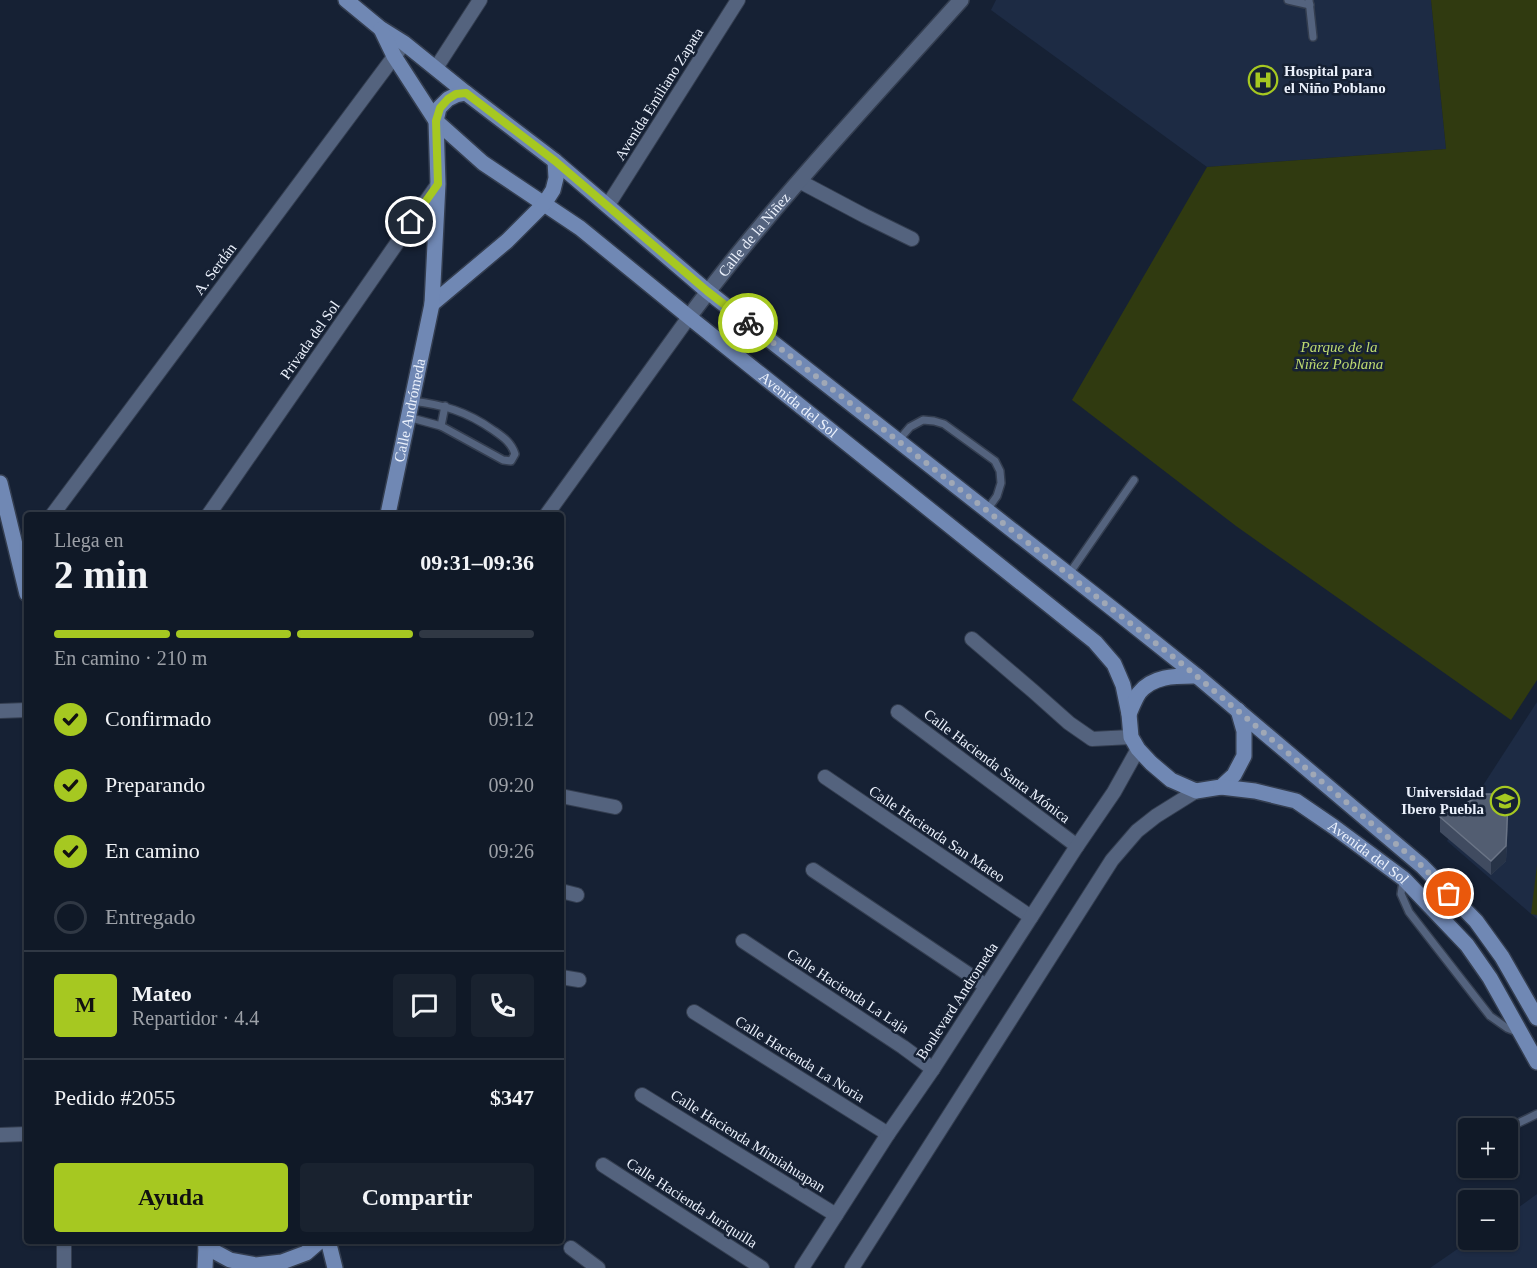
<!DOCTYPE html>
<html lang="es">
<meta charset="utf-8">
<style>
:root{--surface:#101927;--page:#19222f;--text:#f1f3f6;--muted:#9ca0a7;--line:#303844;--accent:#a6c821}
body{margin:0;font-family:"Times New Roman",serif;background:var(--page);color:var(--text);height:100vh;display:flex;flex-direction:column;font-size:22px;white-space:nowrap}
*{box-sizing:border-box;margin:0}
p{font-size:20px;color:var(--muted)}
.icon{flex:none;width:33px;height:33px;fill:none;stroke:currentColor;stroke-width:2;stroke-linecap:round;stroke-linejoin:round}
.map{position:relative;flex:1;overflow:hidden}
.drawer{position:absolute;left:24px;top:512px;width:540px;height:732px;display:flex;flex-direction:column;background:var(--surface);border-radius:6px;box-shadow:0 2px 4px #0004,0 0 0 2px var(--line)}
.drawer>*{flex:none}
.tools{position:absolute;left:1458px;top:1118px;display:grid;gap:12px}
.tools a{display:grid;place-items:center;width:60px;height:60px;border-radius:6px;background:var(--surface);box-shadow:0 2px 4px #0004,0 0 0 2px var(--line);font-size:30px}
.pin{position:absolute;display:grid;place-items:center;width:51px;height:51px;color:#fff;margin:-26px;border:3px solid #fff;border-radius:50%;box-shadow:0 2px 6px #0007}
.courier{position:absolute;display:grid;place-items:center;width:60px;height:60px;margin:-30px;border:4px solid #a6c821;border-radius:50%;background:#fff;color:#222;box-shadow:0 2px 8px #0007}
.head em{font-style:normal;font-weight:800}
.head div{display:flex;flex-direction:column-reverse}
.head{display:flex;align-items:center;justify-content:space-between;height:102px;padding:0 30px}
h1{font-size:39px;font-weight:800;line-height:45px}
.bar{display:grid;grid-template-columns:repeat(4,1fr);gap:9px 6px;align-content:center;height:72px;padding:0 30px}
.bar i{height:8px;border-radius:4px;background:var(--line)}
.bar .active{background:var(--accent)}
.bar p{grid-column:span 4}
.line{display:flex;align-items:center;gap:15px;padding:0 30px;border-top:2px solid var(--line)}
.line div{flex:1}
.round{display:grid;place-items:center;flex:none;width:63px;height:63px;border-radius:6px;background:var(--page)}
ol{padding:0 30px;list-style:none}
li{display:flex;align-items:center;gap:18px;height:66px}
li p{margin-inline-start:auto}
li .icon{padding:6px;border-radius:50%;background:var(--accent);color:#111;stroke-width:4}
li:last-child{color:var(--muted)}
li i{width:33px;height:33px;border:3px solid var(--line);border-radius:50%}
.primary-button{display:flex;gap:12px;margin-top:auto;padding:12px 30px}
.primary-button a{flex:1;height:69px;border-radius:6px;background:var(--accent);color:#111;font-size:24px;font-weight:800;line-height:69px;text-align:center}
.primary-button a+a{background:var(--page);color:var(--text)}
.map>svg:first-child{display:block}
.built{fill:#1d2b44}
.green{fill:#303a10}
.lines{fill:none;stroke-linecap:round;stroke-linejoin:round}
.service-casing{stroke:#343e50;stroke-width:10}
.minor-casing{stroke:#343e50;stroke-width:16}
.tertiary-casing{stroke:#343e50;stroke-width:18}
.secondary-casing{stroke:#343e50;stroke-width:18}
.service{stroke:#54637e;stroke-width:7}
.minor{stroke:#54637e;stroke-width:14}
.tertiary{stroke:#54637e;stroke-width:15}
.secondary{stroke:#7088b4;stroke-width:15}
.wall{fill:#404b60}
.shaded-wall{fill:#273347}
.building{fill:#525d71;stroke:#6a7486;stroke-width:1.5}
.done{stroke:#a0a8b6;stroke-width:6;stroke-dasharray:0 10.8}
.route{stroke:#a6c821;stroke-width:8}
.labels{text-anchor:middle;stroke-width:5;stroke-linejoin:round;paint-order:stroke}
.poi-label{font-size:15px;font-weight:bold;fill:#ebf1fc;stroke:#162134;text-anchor:start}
.street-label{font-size:15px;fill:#ebf1fc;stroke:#162134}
.park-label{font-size:15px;font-style:italic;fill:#bfdb70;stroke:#162134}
</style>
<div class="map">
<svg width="1537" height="1268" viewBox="0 0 1537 1268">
<rect width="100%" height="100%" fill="#162134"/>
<g class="built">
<path d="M 996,0 L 1431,0 L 1446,149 L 1207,167 L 991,10 Z"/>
<path d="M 1537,702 L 1537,919 L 1447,841 Z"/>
<path d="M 1537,1194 L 1537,1268 L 1430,1268 L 1472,1239 L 1508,1239 L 1508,1215 Z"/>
</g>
<g class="green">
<path d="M 1431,0 L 1537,0 L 1537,680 L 1511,720 L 1236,526 L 1072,400 L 1207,167 L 1446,149 Z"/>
<path d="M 1537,865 L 1537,915 L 1531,914 Z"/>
</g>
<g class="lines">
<g class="service-casing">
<g id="service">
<path d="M 1288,0 L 1310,5"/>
<path d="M 1309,0 L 1313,37"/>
<path d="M 408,417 L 441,426 L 503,460 L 511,461 L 515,454 C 511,442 503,437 493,430 C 466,411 444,405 412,401"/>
<path d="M 441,426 L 445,406"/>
<path d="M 898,441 L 910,427 L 923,420 L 934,421 L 944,424 L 995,461 L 1000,471 L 1001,483 L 997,496 L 987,510"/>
<path d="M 1069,574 L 1134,480"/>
<path d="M 1403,881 L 1401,894 L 1409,912 L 1490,1016 L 1507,1028 L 1517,1032"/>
<path d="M 1508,1128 L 1537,1114"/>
</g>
</g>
<g class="minor-casing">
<g id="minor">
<path d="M 436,68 L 480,0"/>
<path d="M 799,181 L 865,216 L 912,239"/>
<path d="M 608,205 L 738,0"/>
<path d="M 53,514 L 399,50"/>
<path d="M 209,514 L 438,184"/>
<path d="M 547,514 L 689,317"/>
<path d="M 972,639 L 1033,691 L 1069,723 L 1092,739 L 1131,737"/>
<path d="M 0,711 L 27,710"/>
<path d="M 898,712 L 1077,846"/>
<path d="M 825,777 L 1031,917"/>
<path d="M 561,796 L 615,807"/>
<path d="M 813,870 L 986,986"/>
<path d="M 561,891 L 577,895"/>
<path d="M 743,941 L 903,1047 L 933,1069"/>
<path d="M 561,977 L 579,980"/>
<path d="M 694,1012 L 888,1134"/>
<path d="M 642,1095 L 836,1215"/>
<path d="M 0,1135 L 27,1134"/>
<path d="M 603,1165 L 762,1268"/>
<path d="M 64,1240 L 64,1268"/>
<path d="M 571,1248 L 598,1268"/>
<path d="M 802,1268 L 888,1134 L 933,1069 L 1077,846 L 1114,792 L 1138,749"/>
<path d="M 852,1268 L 1112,860 L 1137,831 L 1156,816 L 1196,791"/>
</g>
</g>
<g class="tertiary-casing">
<g id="tertiary">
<path id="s1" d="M 689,317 C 772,205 868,104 961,0"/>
</g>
</g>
<g class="secondary-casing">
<g id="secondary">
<path d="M 346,0 L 380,28 L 404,43 L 466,93 L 555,161 L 707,291 L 1118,613 L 1197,676 L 1422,866 L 1476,921 L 1502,957 L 1537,1018"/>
<path id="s2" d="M 381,29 L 394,56 L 436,121 L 483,163 L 580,228 L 689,317 L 1095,642 L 1114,664 L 1123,685 L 1129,714 L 1131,737 L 1138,749 L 1151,763 L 1171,780 L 1196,791 L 1221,787 L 1234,775 L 1244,756 L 1244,731 L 1238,710"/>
<path d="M 432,304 L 507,241 L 544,204 L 553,190 L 556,178 L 555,161"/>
<path d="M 0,483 L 27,594"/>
<path id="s3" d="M 388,514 L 432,304 L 438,184 L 436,121 L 439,108 L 448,99 L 456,95 L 466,93"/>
<path d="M 1129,714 C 1132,707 1135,699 1139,693 C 1153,675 1177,676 1197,676"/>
<path id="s4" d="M 1221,787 L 1255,791 L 1296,801 L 1334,827 L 1404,879 L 1467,945 L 1490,978 L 1537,1062"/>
<path d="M 328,1240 L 335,1268"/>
<path d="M 206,1247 L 230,1260 L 256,1265 L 282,1262 L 306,1253 L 321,1240"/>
<path d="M 205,1268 L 206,1247 L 205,1240"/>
</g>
</g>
<use href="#service" class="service"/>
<use href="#minor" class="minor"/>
<use href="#tertiary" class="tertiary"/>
<use href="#secondary" class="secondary"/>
</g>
<path class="wall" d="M 1499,802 L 1508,817 L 1506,861 L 1491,875 L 1440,832 L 1440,817 Z"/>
<path class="shaded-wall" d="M 1508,802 L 1506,861 L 1491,875 L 1491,861 Z"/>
<path class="building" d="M 1483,794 L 1499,794 L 1499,802 L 1508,802 L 1506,846 L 1491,861 L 1440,817 Z"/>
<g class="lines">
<path class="done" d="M 748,323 L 1181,663 L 1422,866 L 1449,894"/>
<path class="route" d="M 411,222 L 438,184 L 436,121 L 440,108 L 448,99 L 456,94 L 466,93 L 555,161 L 707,291 L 748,323"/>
</g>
<defs>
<g id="hospital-ring" transform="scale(1.5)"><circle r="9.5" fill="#162134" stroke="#a6c821" stroke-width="1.5"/><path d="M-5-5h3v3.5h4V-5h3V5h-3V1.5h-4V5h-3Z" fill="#a6c821"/></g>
<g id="university-ring" transform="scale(1.5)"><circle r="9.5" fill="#162134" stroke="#a6c821" stroke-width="1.5"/><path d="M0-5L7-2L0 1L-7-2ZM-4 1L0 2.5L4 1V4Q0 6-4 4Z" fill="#a6c821"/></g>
</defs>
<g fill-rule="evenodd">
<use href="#hospital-ring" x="1263" y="80"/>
<use href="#university-ring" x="1505" y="801"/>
</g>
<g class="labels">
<g class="poi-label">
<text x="1284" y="76">Hospital para<tspan x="1284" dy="17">el Niño Poblano</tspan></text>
<text x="1484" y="797" text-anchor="end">Universidad<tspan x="1484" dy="17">Ibero Puebla</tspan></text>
</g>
<g class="street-label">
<text transform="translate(659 94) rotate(-58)" y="5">Avenida Emiliano Zapata</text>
<text dy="5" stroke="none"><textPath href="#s1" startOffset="105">Calle de la Niñez</textPath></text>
<text transform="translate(215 269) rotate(-53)" y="5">A. Serdán</text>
<text transform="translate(310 340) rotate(-55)" y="5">Privada del Sol</text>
<text dy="5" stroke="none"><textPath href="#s2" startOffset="568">Avenida del Sol</textPath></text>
<text dy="5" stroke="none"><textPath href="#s3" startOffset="106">Calle Andrómeda</textPath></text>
<text transform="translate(997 766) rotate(37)" y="5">Calle Hacienda Santa Mónica</text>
<text transform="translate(937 834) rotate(34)" y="5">Calle Hacienda San Mateo</text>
<text dy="5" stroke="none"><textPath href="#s4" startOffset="165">Avenida del Sol</textPath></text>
<text transform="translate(848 991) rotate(33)" y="5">Calle Hacienda La Laja</text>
<text transform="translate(957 1001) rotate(-57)" y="5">Boulevard Andromeda</text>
<text transform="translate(800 1059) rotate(32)" y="5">Calle Hacienda La Noria</text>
<text transform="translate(748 1141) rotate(32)" y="5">Calle Hacienda Mimiahuapan</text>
<text transform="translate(692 1203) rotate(33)" y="5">Calle Hacienda Juriquilla</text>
</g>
<g class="park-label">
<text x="1339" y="352">Parque de la<tspan x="1339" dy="17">Niñez Poblana</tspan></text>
</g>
</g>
</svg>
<div class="tools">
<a>+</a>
<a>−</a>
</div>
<div class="pin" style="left:1449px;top:894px;background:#ea580c"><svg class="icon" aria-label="bag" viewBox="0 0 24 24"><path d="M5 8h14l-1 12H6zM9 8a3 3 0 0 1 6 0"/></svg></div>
<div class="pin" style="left:411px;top:222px;background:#1f2937"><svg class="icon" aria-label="home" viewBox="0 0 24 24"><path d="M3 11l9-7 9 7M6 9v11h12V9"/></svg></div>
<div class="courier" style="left:748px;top:323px"><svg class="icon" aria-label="bike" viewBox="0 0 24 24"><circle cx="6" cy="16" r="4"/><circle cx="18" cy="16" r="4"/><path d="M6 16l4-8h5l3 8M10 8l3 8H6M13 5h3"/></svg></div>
<section class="drawer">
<div class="head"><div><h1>2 min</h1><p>Llega en</p></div><em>09:31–09:36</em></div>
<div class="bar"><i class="active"></i><i class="active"></i><i class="active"></i><i></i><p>En camino · 210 m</p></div>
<ol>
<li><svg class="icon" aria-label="check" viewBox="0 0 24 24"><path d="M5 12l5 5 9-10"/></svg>Confirmado<p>09:12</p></li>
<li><svg class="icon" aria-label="check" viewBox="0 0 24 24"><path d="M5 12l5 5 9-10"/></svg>Preparando<p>09:20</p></li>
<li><svg class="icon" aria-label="check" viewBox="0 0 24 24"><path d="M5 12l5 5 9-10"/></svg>En camino<p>09:26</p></li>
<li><i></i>Entregado</li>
</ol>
<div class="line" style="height:108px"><b class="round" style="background:var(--accent);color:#111">M</b><div><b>Mateo</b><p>Repartidor · 4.4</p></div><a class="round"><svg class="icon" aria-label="chat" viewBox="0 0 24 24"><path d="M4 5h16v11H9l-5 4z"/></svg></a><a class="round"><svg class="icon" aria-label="phone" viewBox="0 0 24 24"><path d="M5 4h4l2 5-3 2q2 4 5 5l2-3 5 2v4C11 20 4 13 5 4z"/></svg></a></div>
<div class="line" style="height:78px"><div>Pedido #2055</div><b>$347</b></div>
<div class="primary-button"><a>Ayuda</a><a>Compartir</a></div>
</section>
</div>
